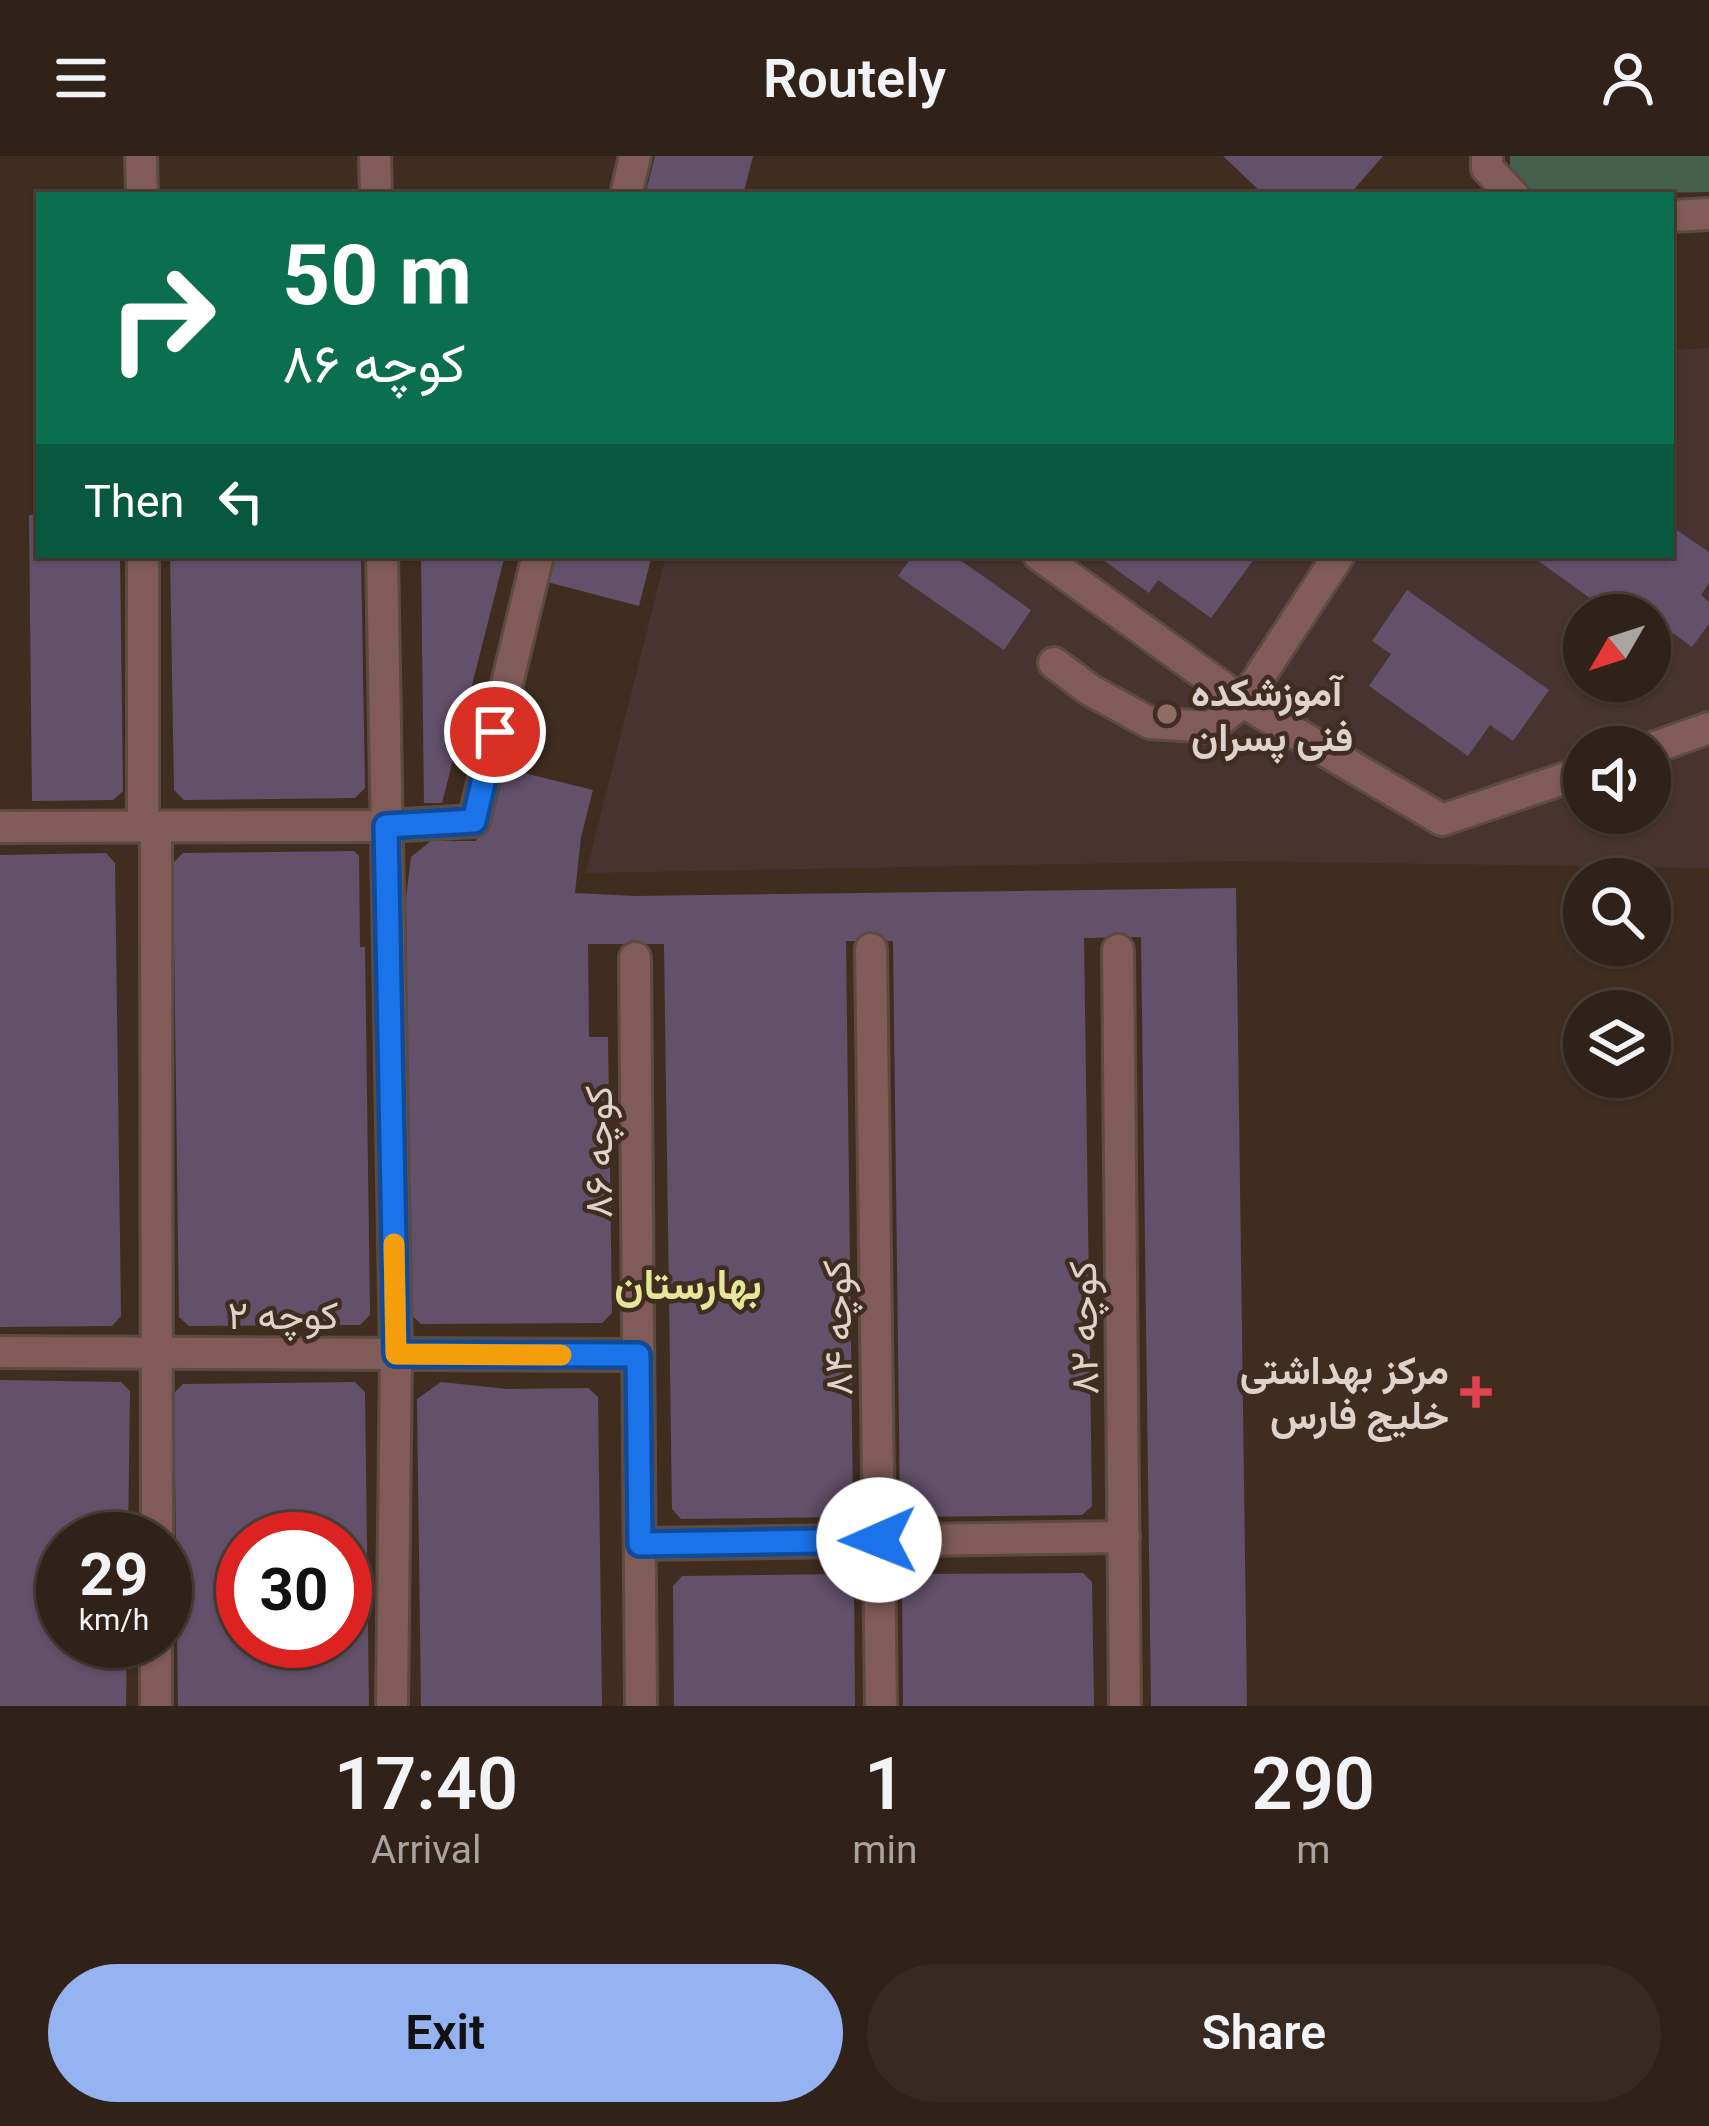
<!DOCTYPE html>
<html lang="en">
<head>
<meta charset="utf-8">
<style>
  body { margin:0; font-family:Roboto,Vazirmatn,sans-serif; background:#382a21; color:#f1f3f6; height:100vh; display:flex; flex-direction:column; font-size:45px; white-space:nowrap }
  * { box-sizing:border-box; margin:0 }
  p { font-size:39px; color:#a8a4a2 }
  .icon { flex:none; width:66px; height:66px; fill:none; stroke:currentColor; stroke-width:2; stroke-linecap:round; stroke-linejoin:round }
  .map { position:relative; height:1550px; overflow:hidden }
  .details { display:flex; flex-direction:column; background:#302218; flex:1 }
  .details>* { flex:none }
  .banner { position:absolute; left:36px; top:36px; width:1638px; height:366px; border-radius:0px; box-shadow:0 3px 9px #0004,0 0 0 3px #4b3f37; background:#0b6e4f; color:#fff; overflow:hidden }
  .needle { width:78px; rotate:231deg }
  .buttons { position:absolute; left:1563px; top:438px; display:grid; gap:24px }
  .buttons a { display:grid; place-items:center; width:108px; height:108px; border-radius:50%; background:#302218; box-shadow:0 3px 9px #0004,0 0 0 3px #4b3f37; font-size:60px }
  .speed { position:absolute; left:36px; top:1356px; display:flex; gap:24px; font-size:60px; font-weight:700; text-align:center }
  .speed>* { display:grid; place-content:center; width:156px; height:156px; border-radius:50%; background:#302218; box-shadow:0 3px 9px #0004,0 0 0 3px #4b3f37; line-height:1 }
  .speed small { font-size:30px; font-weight:400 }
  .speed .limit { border:18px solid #d22; background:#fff; color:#111 }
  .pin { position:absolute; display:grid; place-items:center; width:102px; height:102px; color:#fff; margin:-51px; border:6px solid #fff; border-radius:50%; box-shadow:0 3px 12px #0007 }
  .me { position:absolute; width:132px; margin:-66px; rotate:269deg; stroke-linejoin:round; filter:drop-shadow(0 0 9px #0008) }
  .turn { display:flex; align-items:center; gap:42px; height:252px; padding:0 48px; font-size:54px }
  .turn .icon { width:156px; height:156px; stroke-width:2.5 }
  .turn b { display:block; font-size:84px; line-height:102px }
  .then { display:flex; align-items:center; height:114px; padding:0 48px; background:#0003; gap:24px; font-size:45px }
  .eta { display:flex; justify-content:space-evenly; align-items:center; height:204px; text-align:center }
  .eta b { font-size:72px; font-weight:600; line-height:84px }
  .button { display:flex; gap:24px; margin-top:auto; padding:24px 48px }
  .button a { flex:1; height:138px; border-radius:72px; background:#95b2f1; color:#111; font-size:48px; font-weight:600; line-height:138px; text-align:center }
  .button a+a { background:#382a21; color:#f1f3f6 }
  header { display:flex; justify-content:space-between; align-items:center; height:156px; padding:0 48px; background:#302218; font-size:54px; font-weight:600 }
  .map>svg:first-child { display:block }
  .industrial { fill:#483330; fill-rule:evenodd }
  .green { fill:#45614e }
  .building { fill:#63516b; fill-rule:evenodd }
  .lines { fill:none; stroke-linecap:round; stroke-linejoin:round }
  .minor-casing { stroke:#5d4b3f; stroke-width:36 }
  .minor { stroke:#805b58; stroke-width:30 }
  .route-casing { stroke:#114b97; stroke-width:30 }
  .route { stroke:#1a73e8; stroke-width:21 }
  .slow { stroke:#f59e0b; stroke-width:21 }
  .education-dot { fill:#8d6e63; stroke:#402d20; stroke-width:4.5 }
  .health-dot { fill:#e0444e; stroke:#402d20; stroke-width:4.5 }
  .labels { text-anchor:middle; stroke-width:9; stroke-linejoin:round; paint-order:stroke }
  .poi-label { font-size:39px; font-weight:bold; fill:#dfd2ca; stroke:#402d20; text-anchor:start }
  .street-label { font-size:39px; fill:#dfd2ca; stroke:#402d20 }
  .neighbourhood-label { font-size:42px; font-weight:bold; fill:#e5e697; stroke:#402d20 }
</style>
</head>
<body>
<header><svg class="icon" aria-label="menu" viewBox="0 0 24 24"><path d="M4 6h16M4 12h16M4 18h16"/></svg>Routely<svg class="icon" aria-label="person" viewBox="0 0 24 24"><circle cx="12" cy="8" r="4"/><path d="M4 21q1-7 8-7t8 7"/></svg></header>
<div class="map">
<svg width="1709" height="1550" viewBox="0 0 1709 1550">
  <rect width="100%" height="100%" fill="#402d20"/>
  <!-- industrial -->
  <path class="industrial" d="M 1709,192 L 1709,712 L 1236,705 L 586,717 L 666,399 L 1671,399 L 1671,194 ZM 1584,459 L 1650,459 L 1650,525 L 1584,525 ZM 1584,591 L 1650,591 L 1650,657 L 1584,657 Z"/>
  <!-- green -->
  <path class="green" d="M 1510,0 L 1709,0 L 1709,36 L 1533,39 L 1510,13 Z"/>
  <!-- building -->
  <g class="building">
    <path d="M 655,0 L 753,0 L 743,39 L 645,39 Z"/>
    <path d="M 1223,0 L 1383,0 L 1350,38 L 1332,39 L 1264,39 Z"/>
    <path d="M 29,359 L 39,359 L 39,399 L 120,399 L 123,635 L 113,644 L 32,645 Z"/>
    <path d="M 1671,370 L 1709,396 L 1709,427 L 1701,439 L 1709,446 L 1709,468 L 1692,491 L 1673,477 L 1650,509 L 1650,459 L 1605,459 L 1608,455 L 1530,399 L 1671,399 Z"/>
    <path d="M 170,399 L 361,399 L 365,632 L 355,642 L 184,644 L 174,634 Z"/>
    <path d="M 421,399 L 505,399 L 442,647 L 424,647 Z"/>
    <path d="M 554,399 L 652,399 L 639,450 L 547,426 Z"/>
    <path d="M 913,399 L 953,399 L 1031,454 L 1004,494 L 898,420 Z"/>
    <path d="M 1096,399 L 1257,399 L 1211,462 L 1158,424 L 1149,437 Z"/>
    <path d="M 1407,434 L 1549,534 L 1513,585 L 1490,569 L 1468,600 L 1369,530 L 1391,498 L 1372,485 Z"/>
    <path d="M 500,611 L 593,634 L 581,681 L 575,737 L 635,740 L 1236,732 L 1247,1550 L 1151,1550 L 1141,781 L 1084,782 L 1092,1350 L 1082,1359 L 910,1361 L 900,1351 L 893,785 L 846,785 L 853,1351 L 844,1361 L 681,1363 L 672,1353 L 664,788 L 588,788 L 589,881 L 608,881 L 612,1157 L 602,1167 L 421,1168 L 411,1159 L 406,742 L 411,701 L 431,685 L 476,685 L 489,657 Z"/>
    <path d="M 354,695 L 359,700 L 360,791 L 365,791 L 370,1159 L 360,1169 L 189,1170 L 179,1161 L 173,707 L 183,697 Z"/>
    <path d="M 106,697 L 115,707 L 121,1160 L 112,1170 L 0,1171 L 0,699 Z"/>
    <path d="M 0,1224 L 121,1226 L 130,1235 L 128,1383 L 63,1383 L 63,1485 L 127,1485 L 126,1550 L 0,1550 Z"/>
    <path d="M 355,1226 L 365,1236 L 369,1550 L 178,1550 L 174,1237 L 183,1228 ZM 243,1383 L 345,1383 L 345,1485 L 243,1485 Z"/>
    <path d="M 441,1226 L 507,1233 L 588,1232 L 598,1241 L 602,1550 L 421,1550 L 417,1243 Z"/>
    <path d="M 1083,1417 L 1092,1426 L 1094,1550 L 903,1550 L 902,1427 L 911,1418 Z"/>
    <path d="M 844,1418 L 854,1428 L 855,1550 L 674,1550 L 673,1430 L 682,1420 Z"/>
  </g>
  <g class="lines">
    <defs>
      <g id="minor">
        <path d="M 141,0 L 142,39"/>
        <path d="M 375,0 L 376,39"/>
        <path d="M 1487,0 L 1487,12 L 1513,39"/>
        <path d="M 626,39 L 635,0"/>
        <path d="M 1671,60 L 1709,58"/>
        <path d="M 143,399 L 143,670"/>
        <path d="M 382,399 L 396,1198 L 392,1550"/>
        <path d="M 1039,399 L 1243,546 L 1442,664 L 1584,616"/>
        <path d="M 1054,507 L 1090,534 L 1150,567 L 1211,571 L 1243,546 L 1339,399"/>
        <path d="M 1650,593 L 1709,572"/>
        <path d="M 0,671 L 386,670 L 474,665 L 538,399"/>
        <path d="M 156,671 L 157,1383"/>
        <path d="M 871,793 L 881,1550"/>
        <path d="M 1118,794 L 1125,1550"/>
        <path d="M 635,802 L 641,1550"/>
        <path d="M 0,1196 L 638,1199"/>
        <path d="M 640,1388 L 1124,1381"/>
        <path d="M 156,1550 L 156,1485"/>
      </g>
    </defs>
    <!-- minor casing -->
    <use href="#minor" class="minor-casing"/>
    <!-- minor -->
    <use href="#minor" class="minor"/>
  </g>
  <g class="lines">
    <defs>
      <path id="route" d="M 495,576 L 474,665 L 386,670 L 396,1198 L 638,1199 L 640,1388 L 879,1384"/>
    </defs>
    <!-- route casing -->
    <use href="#route" class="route-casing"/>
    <!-- route -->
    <use href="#route" class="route"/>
    <!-- slow -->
    <path class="slow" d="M 394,1088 L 396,1198 L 561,1199"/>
  </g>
  <!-- markers -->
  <circle class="education-dot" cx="1167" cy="558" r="12"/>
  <path class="health-dot" d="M1470 1218h12v12h12v12h-12v12h-12v-12h-12v-12h12z"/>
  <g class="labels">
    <!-- poi labels -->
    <g class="poi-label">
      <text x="1191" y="550">آموزشکده<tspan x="1191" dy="45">فنی پسران</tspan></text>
      <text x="1449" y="1228" text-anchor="end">مرکز بهداشتی<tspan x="1449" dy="45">خلیج فارس</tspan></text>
    </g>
    <!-- street labels -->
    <g class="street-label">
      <text transform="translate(598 996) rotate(-90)" y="14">کوچه ۸۶</text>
      <text x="283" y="1173">کوچه ۲</text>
      <text transform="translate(837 1172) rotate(-91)" y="14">کوچه ۸۴</text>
      <text transform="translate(1083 1172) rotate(-91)" y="14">کوچه ۸۲</text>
    </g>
    <!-- neighbourhood labels -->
    <g class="neighbourhood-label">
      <text x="688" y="1143">بهارستان</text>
    </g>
  </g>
</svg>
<div class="buttons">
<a><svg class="needle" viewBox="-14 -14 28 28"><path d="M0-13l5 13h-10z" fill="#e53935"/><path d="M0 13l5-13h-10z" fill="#a8a4a2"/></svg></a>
<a><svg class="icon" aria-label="sound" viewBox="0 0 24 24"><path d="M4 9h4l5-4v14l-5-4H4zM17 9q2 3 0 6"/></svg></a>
<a><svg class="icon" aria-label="search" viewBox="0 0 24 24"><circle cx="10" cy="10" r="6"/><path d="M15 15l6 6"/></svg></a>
<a><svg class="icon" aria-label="layers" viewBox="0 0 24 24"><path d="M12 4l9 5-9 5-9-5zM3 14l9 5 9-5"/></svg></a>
</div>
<div class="speed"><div>29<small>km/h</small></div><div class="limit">30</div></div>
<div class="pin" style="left:495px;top:576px;background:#d93025"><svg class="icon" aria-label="arrive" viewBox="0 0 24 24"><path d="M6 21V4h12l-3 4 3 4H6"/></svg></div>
<svg class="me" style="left:879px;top:1384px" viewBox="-20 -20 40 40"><circle r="19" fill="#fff"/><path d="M0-13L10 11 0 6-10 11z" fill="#1a73e8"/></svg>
<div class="banner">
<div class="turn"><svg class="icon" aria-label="right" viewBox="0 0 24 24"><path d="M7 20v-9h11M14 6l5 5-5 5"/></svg><div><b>50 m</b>کوچه ۸۶</div></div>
<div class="then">Then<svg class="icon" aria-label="left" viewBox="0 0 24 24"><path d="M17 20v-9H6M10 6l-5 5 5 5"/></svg></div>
</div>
</div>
<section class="details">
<div class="eta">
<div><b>17:40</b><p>Arrival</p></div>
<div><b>1</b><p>min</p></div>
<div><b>290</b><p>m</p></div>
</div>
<div class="button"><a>Exit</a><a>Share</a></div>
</section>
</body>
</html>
